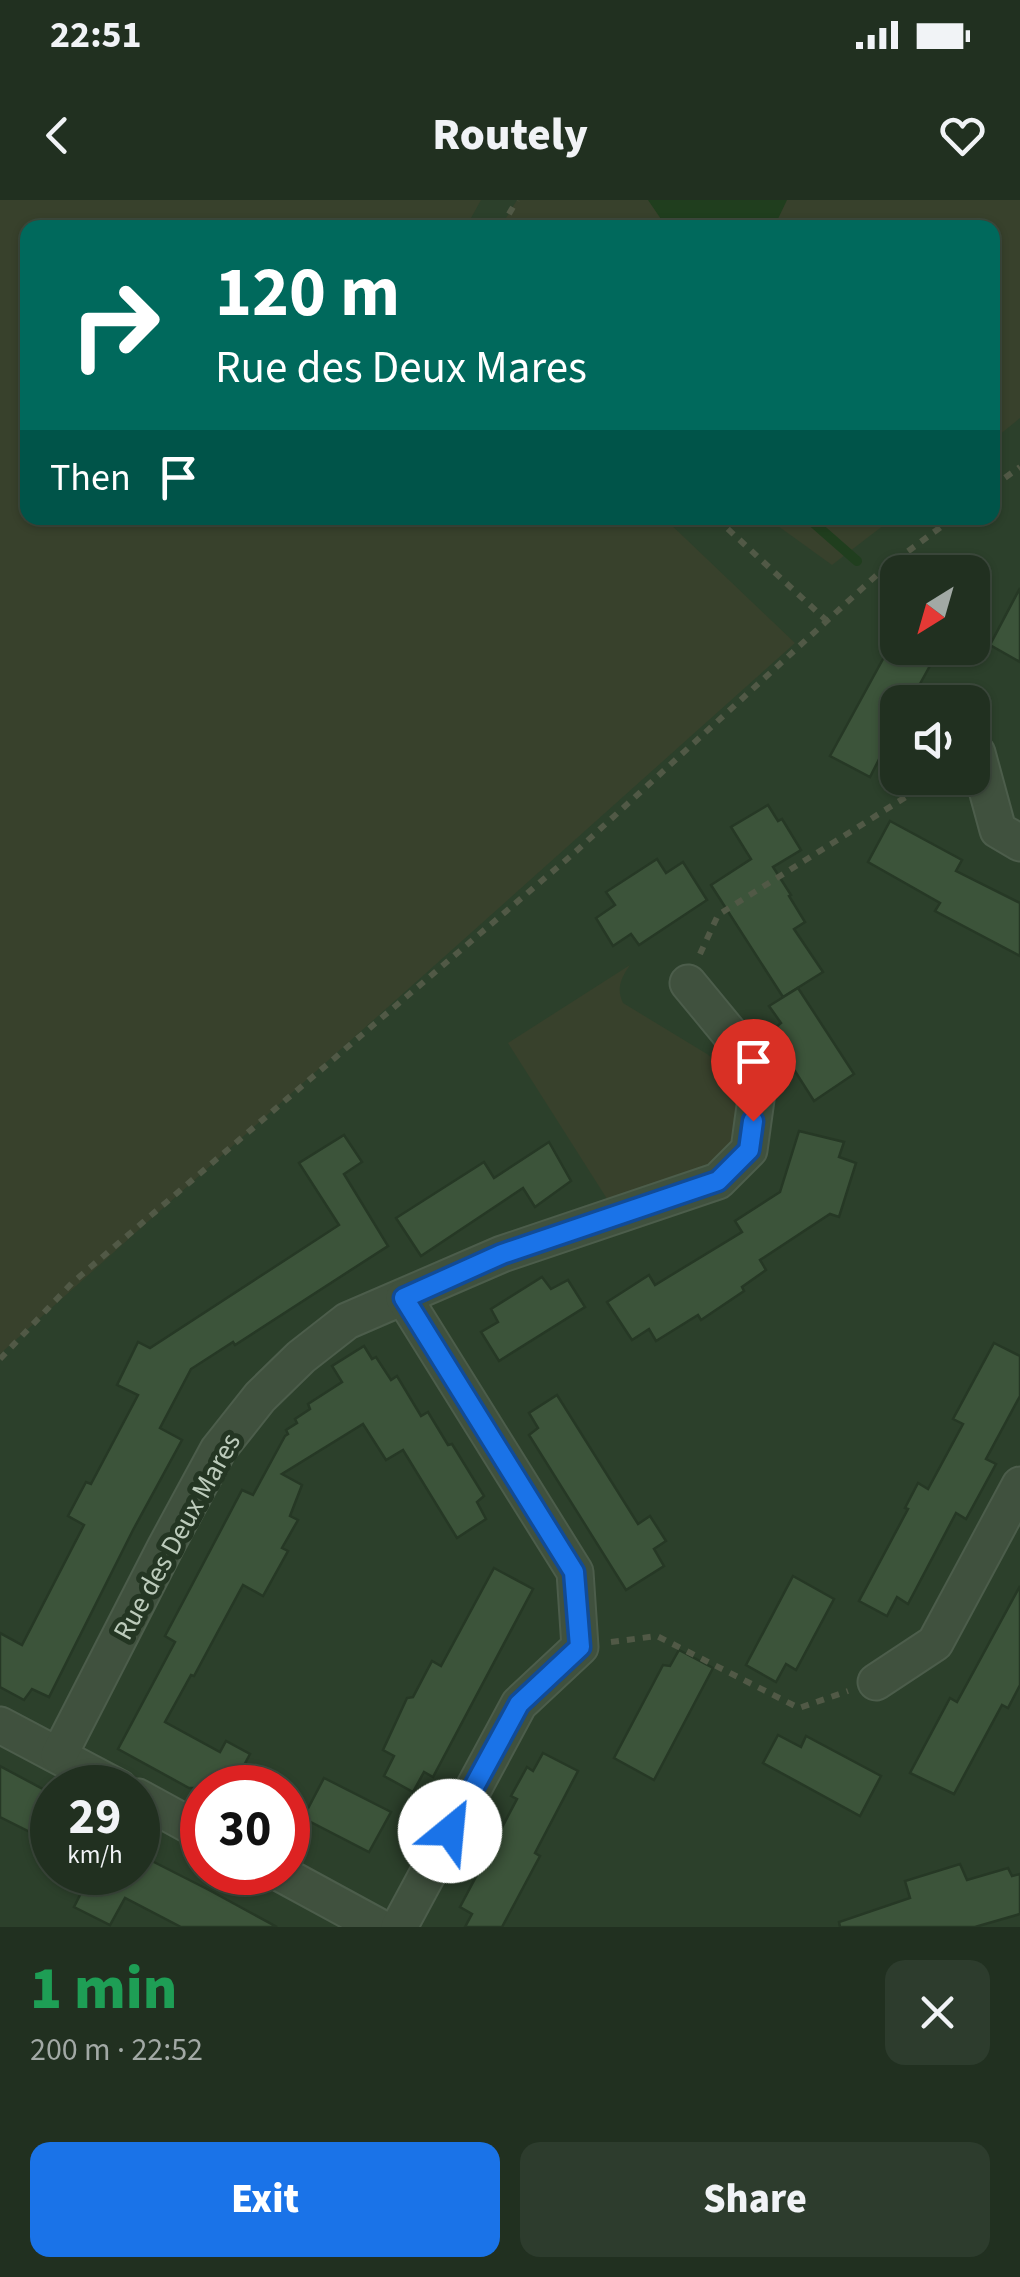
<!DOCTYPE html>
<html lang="en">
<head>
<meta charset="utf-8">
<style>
  body { margin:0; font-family:"Source Sans 3",sans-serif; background:#2d3c2d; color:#f1f3f6; height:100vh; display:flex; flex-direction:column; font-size:38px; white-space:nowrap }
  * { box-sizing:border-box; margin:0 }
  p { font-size:32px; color:#a2a9a5 }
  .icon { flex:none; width:55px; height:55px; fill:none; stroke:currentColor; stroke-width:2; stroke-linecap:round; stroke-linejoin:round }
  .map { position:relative; height:1727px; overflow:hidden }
  .drawer { display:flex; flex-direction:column; background:#213020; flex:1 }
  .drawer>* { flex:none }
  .guide { position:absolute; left:20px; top:20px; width:980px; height:305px; border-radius:20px; box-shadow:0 2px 8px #0004,0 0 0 2px #3e4b3e; background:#00695c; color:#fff; overflow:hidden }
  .needle { width:65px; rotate:217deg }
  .buttons { position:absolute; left:880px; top:355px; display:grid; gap:20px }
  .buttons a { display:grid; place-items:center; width:110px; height:110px; border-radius:20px; background:#213020; box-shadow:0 2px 8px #0004,0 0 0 2px #3e4b3e; font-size:50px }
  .speed { position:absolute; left:30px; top:1565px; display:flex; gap:20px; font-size:50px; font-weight:700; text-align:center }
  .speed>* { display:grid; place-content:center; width:130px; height:130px; border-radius:50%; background:#213020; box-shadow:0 2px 8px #0004,0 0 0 2px #3e4b3e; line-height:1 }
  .speed small { font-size:25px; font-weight:400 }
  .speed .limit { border:15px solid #d22; background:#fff; color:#111 }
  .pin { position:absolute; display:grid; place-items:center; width:85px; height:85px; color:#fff; margin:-102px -42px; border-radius:50% 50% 50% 0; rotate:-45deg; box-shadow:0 0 10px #0007 }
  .pin .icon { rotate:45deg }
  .me { position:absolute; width:110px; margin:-55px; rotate:28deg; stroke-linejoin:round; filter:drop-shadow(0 0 8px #0008) }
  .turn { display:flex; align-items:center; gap:35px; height:210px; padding:0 30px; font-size:45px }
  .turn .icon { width:130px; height:130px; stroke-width:2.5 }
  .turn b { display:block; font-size:70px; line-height:85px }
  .then { display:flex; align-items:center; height:95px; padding:0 30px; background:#0003; gap:20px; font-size:38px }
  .round { display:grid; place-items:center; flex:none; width:105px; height:105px; border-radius:20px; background:#2d3c2d }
  .overview { display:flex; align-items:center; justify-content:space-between; height:170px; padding:0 30px }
  h1 { font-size:60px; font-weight:800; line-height:75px; color:#1e9e55 }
  .cta { display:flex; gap:20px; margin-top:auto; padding:20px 30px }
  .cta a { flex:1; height:115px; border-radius:20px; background:#1a73e8; color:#fff; font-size:40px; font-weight:800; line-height:115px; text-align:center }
  .cta a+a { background:#2d3c2d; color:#f1f3f6 }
  .status { display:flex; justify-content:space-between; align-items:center; height:70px; padding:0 50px; background:#213020; direction:ltr }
  .status svg { height:28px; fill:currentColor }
  header { display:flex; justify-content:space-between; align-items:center; height:130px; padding:0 30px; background:#213020; font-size:45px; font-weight:800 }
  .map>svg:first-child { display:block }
  .green { fill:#38412c }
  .water { fill:#203e1e }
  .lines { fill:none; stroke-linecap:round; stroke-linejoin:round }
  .stream { stroke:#203e1e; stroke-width:10 }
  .building { fill:#3c543a; stroke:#263825; stroke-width:2.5 }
  .street-casing { stroke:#4c5d4b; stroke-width:39 }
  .path { stroke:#515946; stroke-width:6; stroke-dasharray:8 8; stroke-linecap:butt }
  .street { stroke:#40513e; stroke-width:35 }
  .route-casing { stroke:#114b97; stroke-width:25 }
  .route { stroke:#1a73e8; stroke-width:18 }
  .labels { text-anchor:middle; stroke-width:10; stroke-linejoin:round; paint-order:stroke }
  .street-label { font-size:28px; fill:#bccbbb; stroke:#243623 }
</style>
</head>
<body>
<div class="status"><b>22:51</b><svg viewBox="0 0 49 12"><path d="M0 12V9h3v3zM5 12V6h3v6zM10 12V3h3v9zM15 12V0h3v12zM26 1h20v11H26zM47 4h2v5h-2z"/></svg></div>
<header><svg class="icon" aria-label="back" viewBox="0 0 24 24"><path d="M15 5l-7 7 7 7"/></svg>Routely<svg class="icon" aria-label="heart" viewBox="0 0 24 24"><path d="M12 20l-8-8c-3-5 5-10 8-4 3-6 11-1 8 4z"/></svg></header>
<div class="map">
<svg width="1020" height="1727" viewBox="0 0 1020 1727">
  <rect width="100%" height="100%" fill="#2c402b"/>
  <!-- green -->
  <g class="green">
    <path d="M 0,0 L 481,0 L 466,27 L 28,28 L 28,318 L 664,318 L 795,443 L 0,1154 Z"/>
    <path d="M 517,0 L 1020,0 L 1020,218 L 993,240 L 992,28 L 500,28 Z"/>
    <path d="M 767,318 L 893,318 L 832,365 Z"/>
    <path d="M 630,765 C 621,778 616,788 623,803 L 707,854 L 721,865 L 736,890 L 740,911 L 737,930 L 731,944 L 706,972 L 609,1002 L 508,843 Z"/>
  </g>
  <!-- water -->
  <path class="water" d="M 648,0 L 787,0 L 777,21 L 770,27 L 667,28 Z"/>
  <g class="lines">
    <!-- stream -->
    <path class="stream" d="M 808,318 L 857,361"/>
  </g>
  <!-- building -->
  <g class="building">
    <path d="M 1020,388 L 1020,462 L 990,445 Z"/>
    <path d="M 889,448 L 927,448 L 922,457 L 932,462 L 910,502 L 898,502 L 898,522 L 870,577 L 830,556 Z"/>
    <path d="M 768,605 L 778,621 L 782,619 L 801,650 L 773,667 L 791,695 L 789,696 L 805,722 L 794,729 L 823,772 L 783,797 L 711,685 L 751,659 L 731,627 Z"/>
    <path d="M 890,621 L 962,660 L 956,671 L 1020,703 L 1020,756 L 935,711 L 940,703 L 868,662 Z"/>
    <path d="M 657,659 L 666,673 L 683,662 L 707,700 L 639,745 L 631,734 L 613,746 L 596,718 L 615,705 L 606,692 Z"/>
    <path d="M 798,788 L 854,874 L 814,901 L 770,832 L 781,823 L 769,806 Z"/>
    <path d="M 799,931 L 844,942 L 839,957 L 856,963 L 839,1017 L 830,1014 L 760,1060 L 766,1070 L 742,1087 L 744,1091 L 701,1120 L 698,1115 L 656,1141 L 649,1129 L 632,1140 L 607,1102 L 649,1075 L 655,1085 L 742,1032 L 735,1021 L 780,992 Z"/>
    <path d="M 344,935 L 362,962 L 344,974 L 388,1046 L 235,1145 L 233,1142 L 191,1169 L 160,1228 L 182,1240 L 133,1330 L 49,1497 L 32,1489 L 24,1500 L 0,1487 L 0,1433 L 22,1445 L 84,1325 L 68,1316 L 86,1282 L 91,1284 L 138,1195 L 117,1185 L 138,1142 L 150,1148 L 339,1025 L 299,963 Z"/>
    <path d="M 549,942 L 571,981 L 535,1007 L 523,988 L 421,1056 L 396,1018 L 484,962 L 494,978 Z"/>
    <path d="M 542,1077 L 551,1089 L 568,1080 L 585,1107 L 499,1161 L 481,1132 L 498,1122 L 491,1109 Z"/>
    <path d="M 994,1143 L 1020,1156 L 1020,1196 L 986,1259 L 996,1264 L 966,1319 L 956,1313 L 908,1404 L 897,1397 L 887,1416 L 859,1401 L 908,1309 L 905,1308 L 918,1283 L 928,1289 L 963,1224 L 953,1219 Z"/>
    <path d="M 364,1146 L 372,1159 L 376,1157 L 391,1180 L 397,1176 L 421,1216 L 428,1212 L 448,1245 L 452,1244 L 484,1296 L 477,1302 L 486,1319 L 457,1338 L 403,1250 L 386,1260 L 363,1224 L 282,1274 L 302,1285 L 290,1316 L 298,1320 L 282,1348 L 288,1351 L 263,1396 L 243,1385 L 194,1476 L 191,1475 L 165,1522 L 220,1552 L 226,1541 L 250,1554 L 232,1588 L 189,1588 L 118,1549 L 175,1442 L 165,1436 L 242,1290 L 253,1295 L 285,1236 L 288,1234 L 286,1230 L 297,1223 L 295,1219 L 310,1209 L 308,1204 L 342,1182 L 332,1166 Z"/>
    <path d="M 557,1195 L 638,1324 L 650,1316 L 666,1341 L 654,1349 L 664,1366 L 626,1390 L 529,1235 L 538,1228 L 529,1213 Z"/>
    <path d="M 494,1368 L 533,1389 L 433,1577 L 424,1572 L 413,1592 L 384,1576 L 394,1556 L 383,1550 L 407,1498 L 413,1497 L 432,1461 L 441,1466 Z"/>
    <path d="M 793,1376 L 834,1399 L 796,1470 L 786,1464 L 776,1482 L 746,1465 Z"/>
    <path d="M 1020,1386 L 1020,1485 L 1008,1508 L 1002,1505 L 954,1594 L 910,1573 L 950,1498 L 957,1502 Z"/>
    <path d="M 679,1450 L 713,1468 L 654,1580 L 614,1558 L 663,1465 L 670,1466 Z"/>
    <path d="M 778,1535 L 801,1547 L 806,1536 L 881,1576 L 860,1616 L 763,1563 Z"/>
    <path d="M 543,1553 L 578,1571 L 535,1653 L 540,1656 L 502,1727 L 465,1727 L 472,1714 L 460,1707 L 517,1599 L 511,1596 L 527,1567 L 533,1571 Z"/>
    <path d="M 0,1566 L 52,1594 L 52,1643 L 0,1617 Z"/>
    <path d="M 324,1578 L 391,1612 L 369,1652 L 303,1618 Z"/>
    <path d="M 146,1658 L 209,1690 L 277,1727 L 181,1727 L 125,1698 L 110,1725 L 74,1707 L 88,1679 L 75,1672 L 138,1672 Z"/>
    <path d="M 960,1664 L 967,1680 L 1008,1668 L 1012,1676 L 1020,1674 L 1020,1714 L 975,1727 L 840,1727 L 839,1722 L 910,1698 L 905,1681 Z"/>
  </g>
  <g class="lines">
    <defs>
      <g id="street">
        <path d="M 977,553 L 998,630 L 1020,643"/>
        <path d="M 876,1482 L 935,1443 L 1020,1285"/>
        <path d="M 0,1525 L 119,1588"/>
        <path d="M 59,1555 L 166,1346 L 218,1250 L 260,1197 L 301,1157 L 347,1121 L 502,1054 L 718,981 L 749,950 L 757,892 L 735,840 L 688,783"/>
        <path d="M 138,1597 L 202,1632"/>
        <path d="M 278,1672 L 379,1727"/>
        <path d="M 399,1727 L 519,1504 L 580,1447 L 575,1372 L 404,1098"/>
      </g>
    </defs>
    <!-- street casing -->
    <use href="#street" class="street-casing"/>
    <!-- path -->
    <g class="path">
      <path d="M 501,28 L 517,0"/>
      <path d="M 992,287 L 1020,267"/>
      <path d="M 716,318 L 827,421"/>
      <path d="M 700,754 L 718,715 L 936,578"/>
      <path d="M 0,1159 L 72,1083 L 573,654 L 880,372 L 953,318"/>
      <path d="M 611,1442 L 657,1436 L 799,1508 L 848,1491"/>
    </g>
    <!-- street -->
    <use href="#street" class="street"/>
  </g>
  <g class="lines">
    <defs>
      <path id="route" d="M 450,1631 L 519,1504 L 580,1447 L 574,1372 L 404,1098 L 502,1054 L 718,981 L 749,950 L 753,921"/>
    </defs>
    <!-- route casing -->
    <use href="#route" class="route-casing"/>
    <!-- route -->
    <use href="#route" class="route"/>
  </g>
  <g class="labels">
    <!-- street labels -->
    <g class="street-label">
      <text transform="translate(176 1336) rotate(-61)" y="10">Rue des Deux Mares</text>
    </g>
  </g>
</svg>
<div class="buttons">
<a><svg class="needle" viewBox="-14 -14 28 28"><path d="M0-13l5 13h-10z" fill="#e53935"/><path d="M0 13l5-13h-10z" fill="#a2a9a5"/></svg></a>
<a><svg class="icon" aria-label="sound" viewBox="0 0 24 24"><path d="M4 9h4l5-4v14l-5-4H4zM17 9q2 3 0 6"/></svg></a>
</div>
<div class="speed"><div>29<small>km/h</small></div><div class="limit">30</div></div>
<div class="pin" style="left:753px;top:921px;background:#d93025"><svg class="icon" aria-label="arrive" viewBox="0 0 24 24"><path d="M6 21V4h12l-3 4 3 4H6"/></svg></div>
<svg class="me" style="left:450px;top:1631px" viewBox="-20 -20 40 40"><circle r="19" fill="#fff"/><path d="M0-13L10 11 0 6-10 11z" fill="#1a73e8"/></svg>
<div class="guide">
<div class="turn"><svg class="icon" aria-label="right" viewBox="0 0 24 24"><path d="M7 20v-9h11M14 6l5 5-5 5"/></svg><div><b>120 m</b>Rue des Deux Mares</div></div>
<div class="then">Then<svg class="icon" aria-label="arrive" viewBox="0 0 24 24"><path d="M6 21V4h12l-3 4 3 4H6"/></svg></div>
</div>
</div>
<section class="drawer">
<div class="overview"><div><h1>1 min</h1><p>200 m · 22:52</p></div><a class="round"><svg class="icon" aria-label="close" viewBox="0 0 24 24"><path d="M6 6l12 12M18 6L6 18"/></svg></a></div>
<div class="cta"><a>Exit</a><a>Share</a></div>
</section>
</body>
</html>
